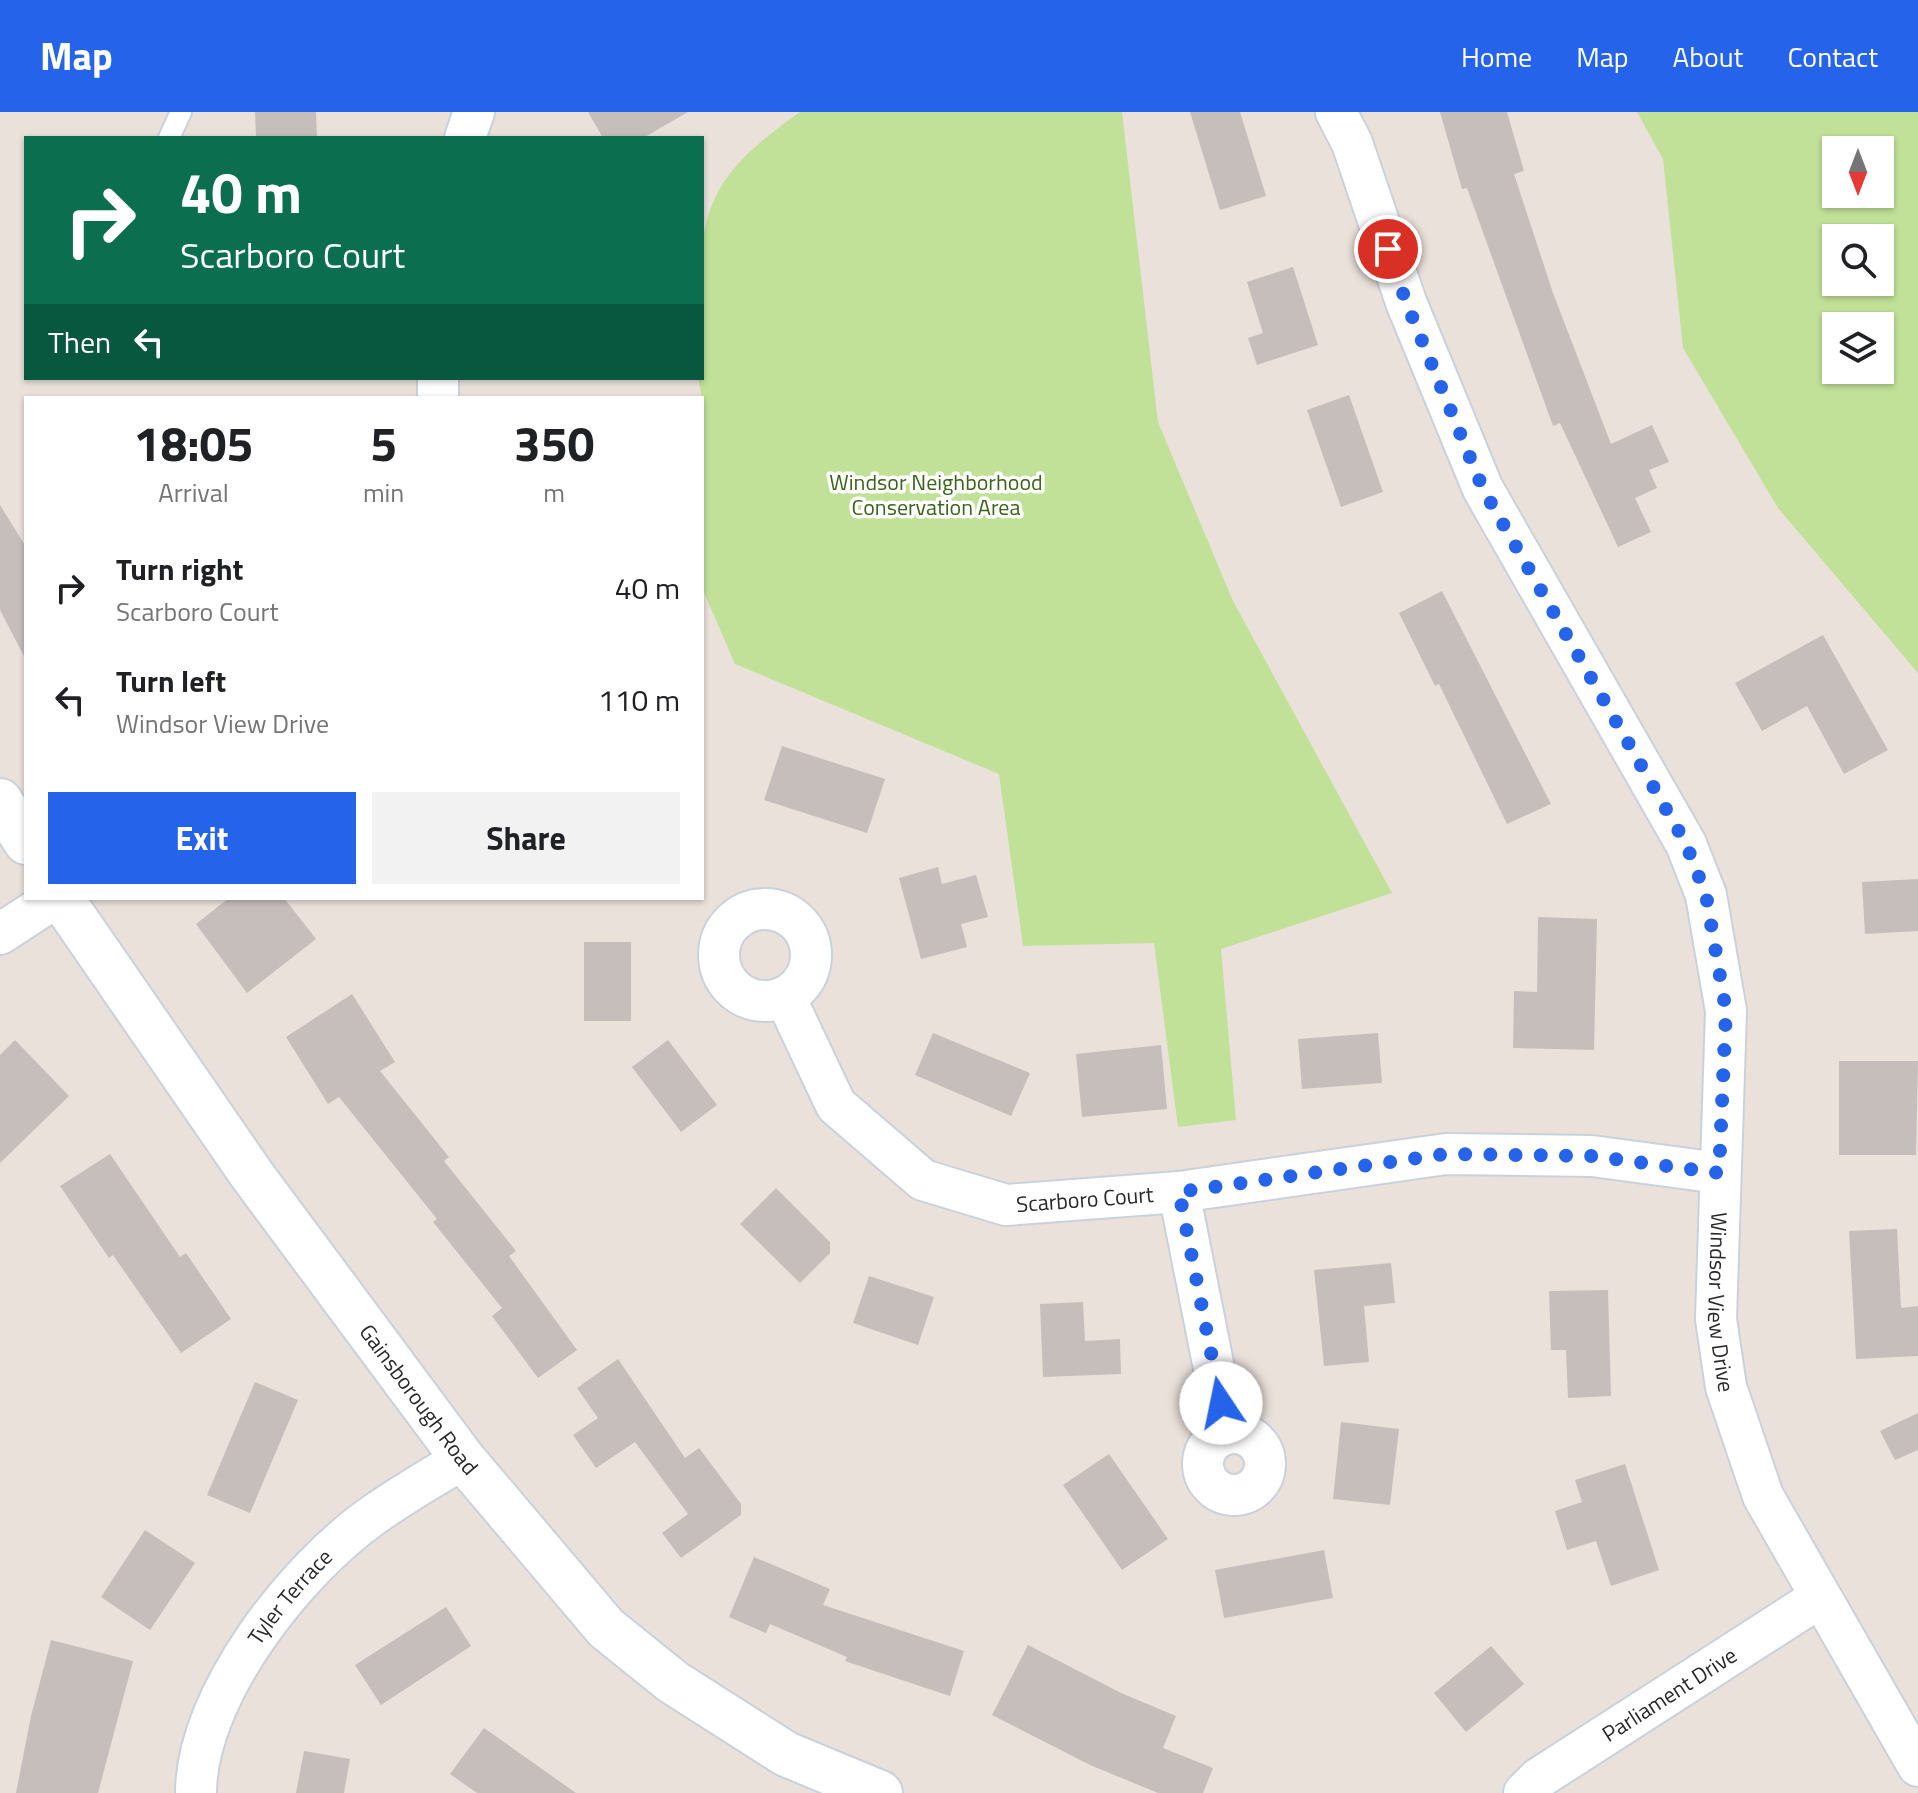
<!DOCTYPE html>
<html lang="en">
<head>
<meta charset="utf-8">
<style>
  body { margin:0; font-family:"Titillium Web",sans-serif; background:#f2f2f2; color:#202124; height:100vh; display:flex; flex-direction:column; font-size:30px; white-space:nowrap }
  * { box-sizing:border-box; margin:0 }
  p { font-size:26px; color:#757577 }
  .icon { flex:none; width:44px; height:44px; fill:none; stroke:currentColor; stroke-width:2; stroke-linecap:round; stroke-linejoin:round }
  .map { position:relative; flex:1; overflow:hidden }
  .panel { position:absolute; left:24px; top:284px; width:680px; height:504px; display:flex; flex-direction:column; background:#fff; border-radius:0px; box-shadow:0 2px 6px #0004 }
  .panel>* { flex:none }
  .banner { position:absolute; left:24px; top:24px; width:680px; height:244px; border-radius:0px; box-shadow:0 2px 6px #0004; background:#0b6e4f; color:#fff; overflow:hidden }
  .needle { width:52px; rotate:180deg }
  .controls { position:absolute; left:1822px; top:24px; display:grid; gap:16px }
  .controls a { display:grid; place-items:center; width:72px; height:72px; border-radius:0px; background:#fff; box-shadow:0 2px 6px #0004; font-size:40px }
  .pin { position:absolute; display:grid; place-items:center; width:68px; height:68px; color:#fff; margin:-34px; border:4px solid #fff; border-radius:50%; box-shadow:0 2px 8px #0007 }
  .me { position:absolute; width:88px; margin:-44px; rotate:349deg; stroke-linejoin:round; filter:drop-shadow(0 0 6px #0008) }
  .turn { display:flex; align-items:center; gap:28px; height:168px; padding:0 24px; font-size:36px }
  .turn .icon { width:104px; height:104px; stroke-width:2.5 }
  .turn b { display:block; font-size:56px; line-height:68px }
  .then { display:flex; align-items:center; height:76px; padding:0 24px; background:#0003; gap:16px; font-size:30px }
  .eta { display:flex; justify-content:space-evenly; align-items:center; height:136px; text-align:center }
  .eta b { font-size:48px; font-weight:700; line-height:56px }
  .action { display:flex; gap:16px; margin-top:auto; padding:16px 24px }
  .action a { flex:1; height:92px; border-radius:0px; background:#2563eb; color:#fff; font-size:32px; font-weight:700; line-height:92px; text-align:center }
  .action a+a { background:#f2f2f2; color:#202124 }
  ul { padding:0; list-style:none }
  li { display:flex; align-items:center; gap:24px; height:112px; padding:0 24px }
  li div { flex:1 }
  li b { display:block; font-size:30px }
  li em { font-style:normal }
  header { display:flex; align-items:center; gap:48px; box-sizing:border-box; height:112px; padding:0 40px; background:#2563eb; color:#fff }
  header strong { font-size:38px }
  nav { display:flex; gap:44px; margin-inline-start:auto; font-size:28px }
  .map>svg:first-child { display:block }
  .green { fill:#c1e198; fill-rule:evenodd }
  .building { fill:#c6bebb }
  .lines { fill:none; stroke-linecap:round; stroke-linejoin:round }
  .lane-casing { stroke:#c9d1db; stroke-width:24 }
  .street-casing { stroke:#c9d1db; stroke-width:44 }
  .secondary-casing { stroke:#c9d1db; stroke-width:48 }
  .lane { stroke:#fff; stroke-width:20 }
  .street { stroke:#fff; stroke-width:40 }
  .secondary { stroke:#fff; stroke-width:44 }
  .route { stroke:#2563eb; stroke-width:14; stroke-dasharray:0 25.2 }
  .labels { text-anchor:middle; stroke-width:7; stroke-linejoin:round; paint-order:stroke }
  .park-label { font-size:22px; fill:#3b641b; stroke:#fff }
  .street-label { font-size:22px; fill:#292929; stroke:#fff }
</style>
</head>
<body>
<header>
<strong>Map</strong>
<nav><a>Home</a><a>Map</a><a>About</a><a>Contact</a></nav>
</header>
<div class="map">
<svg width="1918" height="1681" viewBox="0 0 1918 1681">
  <rect width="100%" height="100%" fill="#ebe1db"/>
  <!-- green -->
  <g class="green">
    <path d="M 800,0 L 1122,0 L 1158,310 L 1233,489 L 1392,781 L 1221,837 L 1236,1008 L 1178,1015 L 1154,831 L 1023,834 L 999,662 L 735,552 L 702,476 L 702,286 L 698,266 L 702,266 C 702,210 691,140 714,88 C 731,50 768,23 800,0 Z"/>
    <path d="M 1637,0 L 1918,0 L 1918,561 L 1778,396 L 1683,236 L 1663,47 ZM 1836,38 L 1880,38 L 1880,82 L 1836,82 ZM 1836,126 L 1880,126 L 1880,170 L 1836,170 ZM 1836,214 L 1880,214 L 1880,258 L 1836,258 Z"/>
  </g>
  <!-- building -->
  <g class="building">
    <path d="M 255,0 L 316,0 L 317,26 L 256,26 Z"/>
    <path d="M 588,0 L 688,0 L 643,26 L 603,26 Z"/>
    <path d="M 1190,0 L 1240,0 L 1266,84 L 1220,98 Z"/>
    <path d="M 1440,0 L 1507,0 L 1524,59 L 1514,62 L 1553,181 L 1611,332 L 1652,313 L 1669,350 L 1649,358 L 1657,376 L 1635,386 L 1651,420 L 1618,435 L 1560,311 L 1553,314 L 1467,76 L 1462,77 Z"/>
    <path d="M 1293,155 L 1318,233 L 1257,253 L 1248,226 L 1263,221 L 1247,170 Z"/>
    <path d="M 1349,283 L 1383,380 L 1341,395 L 1307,298 Z"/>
    <path d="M 0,393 L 26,435 L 26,548 L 0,498 Z"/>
    <path d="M 1442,479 L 1551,692 L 1507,712 L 1439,572 L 1435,574 L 1399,501 Z"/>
    <path d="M 1823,523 L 1888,638 L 1844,662 L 1807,594 L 1762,619 L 1735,571 Z"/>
    <path d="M 782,634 L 885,667 L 867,721 L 764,688 Z"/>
    <path d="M 938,755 L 942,772 L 976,763 L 988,805 L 961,812 L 967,835 L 921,847 L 899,766 Z"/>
    <path d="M 1918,767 L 1918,819 L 1865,822 L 1862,770 Z"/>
    <path d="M 229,786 L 284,786 L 316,827 L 247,881 L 196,812 Z"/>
    <path d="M 1538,805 L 1597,807 L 1594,938 L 1513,936 L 1514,879 L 1537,880 Z"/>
    <rect x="584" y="830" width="47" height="79"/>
    <path d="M 352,882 L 395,950 L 380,959 L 449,1045 L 444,1049 L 516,1139 L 509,1144 L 577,1238 L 538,1266 L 492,1204 L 502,1196 L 433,1110 L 437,1107 L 339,985 L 328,992 L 286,925 Z"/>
    <path d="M 933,921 L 1030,961 L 1011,1004 L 915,963 Z"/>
    <path d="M 1378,921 L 1382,971 L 1302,977 L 1298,927 Z"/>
    <path d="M 15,928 L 69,984 L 0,1051 L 0,943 Z"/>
    <path d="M 668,928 L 717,993 L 681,1020 L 632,955 Z"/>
    <path d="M 1161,933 L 1167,997 L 1082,1005 L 1076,942 Z"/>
    <path d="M 1839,949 L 1918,949 L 1916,1043 L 1839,1043 Z"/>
    <path d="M 110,1042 L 180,1145 L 186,1141 L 231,1207 L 181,1241 L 113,1143 L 109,1146 L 60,1074 Z"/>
    <path d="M 776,1076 L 830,1130 L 830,1141 L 800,1171 L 740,1112 Z"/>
    <path d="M 1897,1117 L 1901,1196 L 1918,1194 L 1918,1244 L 1856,1247 L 1849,1119 Z"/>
    <path d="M 1391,1151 L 1395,1191 L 1364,1194 L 1369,1250 L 1324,1254 L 1314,1158 Z"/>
    <path d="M 869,1164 L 934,1185 L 918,1233 L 853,1211 Z"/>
    <path d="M 1608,1178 L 1611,1284 L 1568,1286 L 1566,1238 L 1551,1238 L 1549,1179 Z"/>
    <path d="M 1083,1190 L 1085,1229 L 1120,1227 L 1121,1262 L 1043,1265 L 1040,1192 Z"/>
    <path d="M 618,1247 L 685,1346 L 699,1336 L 741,1392 L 741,1403 L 681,1446 L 662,1421 L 688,1402 L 635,1330 L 596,1356 L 573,1323 L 598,1306 L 577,1276 Z"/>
    <path d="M 255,1270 L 298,1288 L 250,1401 L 207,1383 Z"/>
    <path d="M 1918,1301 L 1918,1338 L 1895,1348 L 1880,1319 Z"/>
    <path d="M 1341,1310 L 1399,1317 L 1390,1393 L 1333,1387 Z"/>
    <path d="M 1109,1342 L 1168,1427 L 1122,1458 L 1063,1373 Z"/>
    <path d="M 1625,1352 L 1659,1458 L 1611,1474 L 1596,1429 L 1567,1438 L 1555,1399 L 1582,1390 L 1575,1368 Z"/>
    <path d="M 145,1418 L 195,1451 L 150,1518 L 101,1485 Z"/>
    <path d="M 1324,1438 L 1333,1486 L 1224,1506 L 1215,1458 Z"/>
    <path d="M 754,1445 L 830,1477 L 823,1493 L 964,1539 L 950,1584 L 845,1549 L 847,1545 L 770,1512 L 766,1521 L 729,1505 Z"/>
    <path d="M 446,1495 L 471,1534 L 381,1593 L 355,1553 Z"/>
    <path d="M 51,1528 L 133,1549 L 98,1681 L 16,1681 L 31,1604 Z"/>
    <path d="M 1028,1533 L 1121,1581 L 1176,1604 L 1163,1636 L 1213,1656 L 1203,1681 L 1158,1681 L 1090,1653 L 992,1603 Z"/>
    <path d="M 1491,1534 L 1524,1572 L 1466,1620 L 1434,1581 Z"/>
    <path d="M 484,1616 L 576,1681 L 477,1681 L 450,1662 Z"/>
    <path d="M 304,1639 L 350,1647 L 344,1681 L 296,1681 Z"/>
  </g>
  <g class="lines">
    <defs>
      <path id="lane" d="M 169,26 L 181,0"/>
      <g id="street">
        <path id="s1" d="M 1336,0 L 1352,31 L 1406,190 L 1483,377 L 1686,732 L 1706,783 L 1726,899 L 1716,1207 L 1726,1275 L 1763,1384 L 1918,1654"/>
        <path d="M 465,26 L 474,0"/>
        <path d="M 438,266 L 438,286"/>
        <circle cx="765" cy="843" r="46"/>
        <path d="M 0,822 L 55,786"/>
        <path id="s2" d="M 785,885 L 836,993 L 923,1068 L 1006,1093 L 1179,1080 L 1446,1042 L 1592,1044 L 1719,1061"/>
        <path d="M 1179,1080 L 1227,1322"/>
        <circle cx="1234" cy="1352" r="31"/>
        <path id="s3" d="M 196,1681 C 196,1583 297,1456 375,1402 C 403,1382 433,1365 463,1347"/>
        <path id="s4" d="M 1524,1681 L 1539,1666 L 1819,1486"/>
      </g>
      <g id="secondary">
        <path d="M 0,689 L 26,730"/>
        <path id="s5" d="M 61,786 L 252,1063 L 463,1347 L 606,1516 L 673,1570 L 786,1642 L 880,1681"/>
      </g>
    </defs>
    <!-- lane casing -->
    <use href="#lane" class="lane-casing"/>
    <!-- street casing -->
    <use href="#street" class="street-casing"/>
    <!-- secondary casing -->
    <use href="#secondary" class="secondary-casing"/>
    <!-- lane -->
    <use href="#lane" class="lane"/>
    <!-- street -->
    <use href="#street" class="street"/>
    <!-- secondary -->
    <use href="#secondary" class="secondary"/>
  </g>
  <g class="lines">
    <!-- route -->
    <path class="route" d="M 1221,1291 L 1179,1080 L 1446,1042 L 1592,1044 L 1719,1061 L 1726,899 L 1706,783 L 1686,732 L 1483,377 L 1406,190 L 1388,137"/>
  </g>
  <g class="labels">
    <!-- park labels -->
    <g class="park-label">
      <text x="936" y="378">Windsor Neighborhood<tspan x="936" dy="25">Conservation Area</tspan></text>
    </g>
    <!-- street labels -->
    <g class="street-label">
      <text dy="8" stroke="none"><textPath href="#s2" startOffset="400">Scarboro Court</textPath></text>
      <text dy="8" stroke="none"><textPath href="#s1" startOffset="1278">Windsor View Drive</textPath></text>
      <text dy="8" stroke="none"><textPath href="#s5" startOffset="616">Gainsborough Road</textPath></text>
      <text dy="8" stroke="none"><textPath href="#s3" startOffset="222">Tyler Terrace</textPath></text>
      <text dy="8" stroke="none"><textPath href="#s4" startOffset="176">Parliament Drive</textPath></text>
    </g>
  </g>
</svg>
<div class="controls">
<a><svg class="needle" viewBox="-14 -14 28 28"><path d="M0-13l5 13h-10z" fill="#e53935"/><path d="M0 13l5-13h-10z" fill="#757577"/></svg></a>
<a><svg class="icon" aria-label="search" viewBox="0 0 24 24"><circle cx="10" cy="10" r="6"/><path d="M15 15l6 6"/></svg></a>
<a><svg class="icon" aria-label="layers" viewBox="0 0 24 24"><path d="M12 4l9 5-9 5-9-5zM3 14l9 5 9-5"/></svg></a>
</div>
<div class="pin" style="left:1388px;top:137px;background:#d93025"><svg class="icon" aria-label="arrive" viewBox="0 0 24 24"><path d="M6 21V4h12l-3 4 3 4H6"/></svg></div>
<svg class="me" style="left:1221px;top:1291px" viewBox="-20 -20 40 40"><circle r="19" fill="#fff"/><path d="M0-13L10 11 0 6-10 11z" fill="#2563eb"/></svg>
<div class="banner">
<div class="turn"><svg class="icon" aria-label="right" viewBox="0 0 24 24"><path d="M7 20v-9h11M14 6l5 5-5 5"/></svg><div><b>40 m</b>Scarboro Court</div></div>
<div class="then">Then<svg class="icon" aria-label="left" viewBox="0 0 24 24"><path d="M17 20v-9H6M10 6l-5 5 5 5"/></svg></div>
</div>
<section class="panel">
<div class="eta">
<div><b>18:05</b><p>Arrival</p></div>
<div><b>5</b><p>min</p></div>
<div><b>350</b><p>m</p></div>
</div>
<ul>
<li><svg class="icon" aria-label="right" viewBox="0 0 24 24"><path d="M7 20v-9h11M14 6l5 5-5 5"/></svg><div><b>Turn right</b><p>Scarboro Court</p></div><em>40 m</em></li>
<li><svg class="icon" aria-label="left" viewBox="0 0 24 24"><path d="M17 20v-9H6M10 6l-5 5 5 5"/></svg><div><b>Turn left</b><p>Windsor View Drive</p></div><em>110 m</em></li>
</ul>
<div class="action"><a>Exit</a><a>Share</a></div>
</section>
</div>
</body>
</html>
